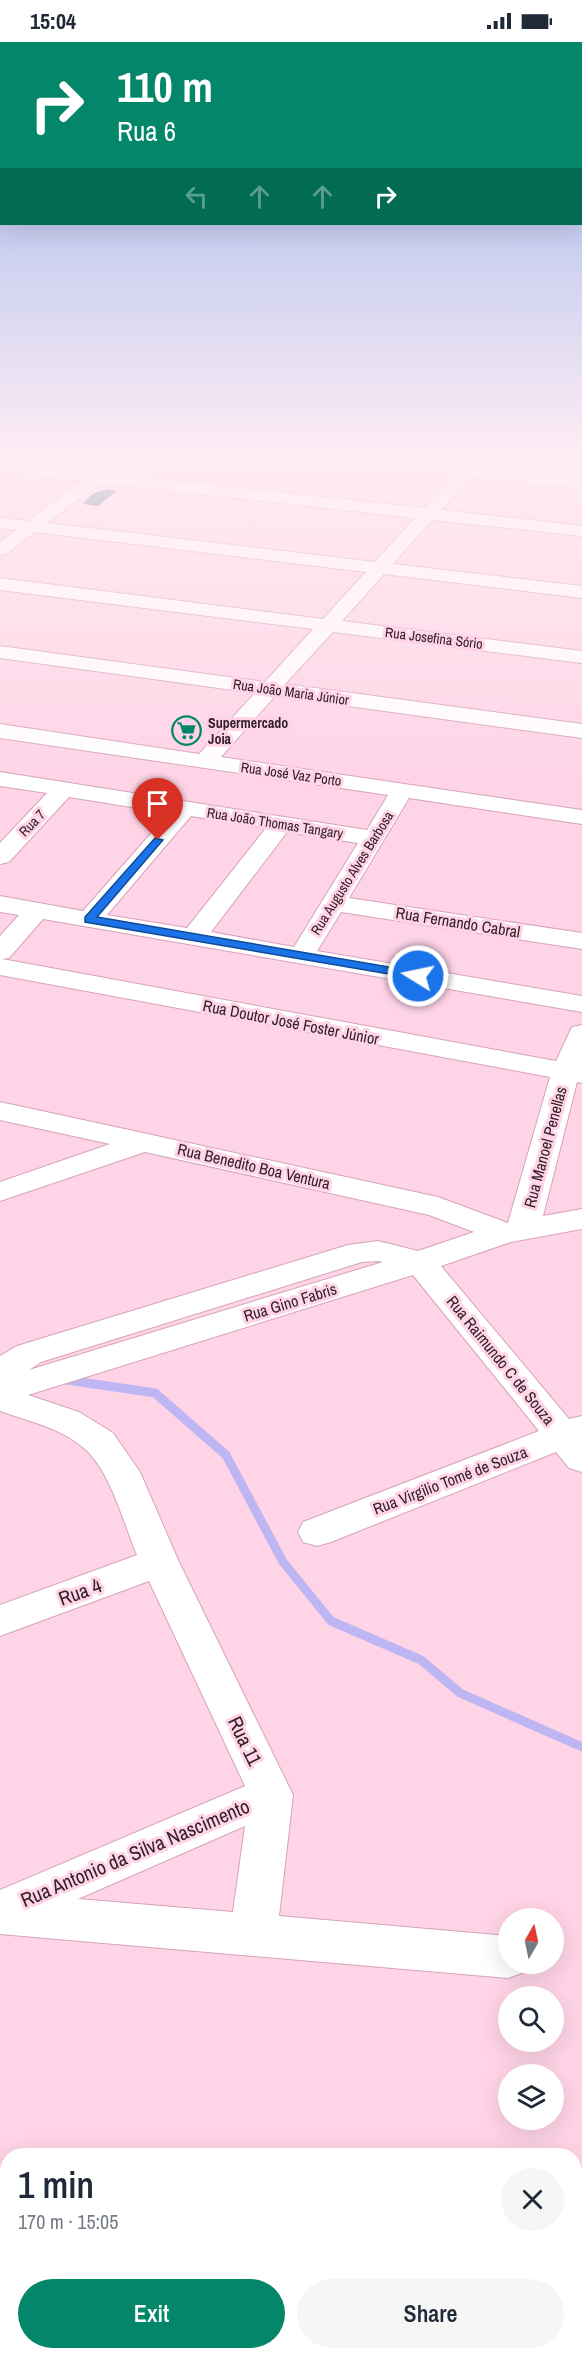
<!DOCTYPE html>
<html lang="en">
<head>
<meta charset="utf-8">
<style>
  body { margin:0; font-family:"Archivo Narrow",sans-serif; background:#f6f6f7; color:#1f2937; height:100vh; display:flex; flex-direction:column; font-size:22px; white-space:nowrap }
  * { box-sizing:border-box; margin:0 }
  p { font-size:20px; color:#747a83 }
  .icon { flex:none; width:33px; height:33px; fill:none; stroke:currentColor; stroke-width:2; stroke-linecap:round; stroke-linejoin:round }
  .map { position:relative; flex:1; overflow:hidden }
  .panel { position:absolute; left:0px; top:2106px; width:582px; height:212px; display:flex; flex-direction:column; background:#fff; border-radius:24px 24px 0 0; box-shadow:0 6px 24px #0002 }
  .panel>* { flex:none }
  .banner { position:absolute; left:0px; top:0px; width:582px; height:183px; box-shadow:0 6px 24px #0002; background:#03866a; color:#fff; overflow:hidden }
  .needle { width:39px; rotate:9deg }
  .fabs { position:absolute; left:498px; top:1866px; display:grid; gap:12px }
  .fabs a { display:grid; place-items:center; width:66px; height:66px; border-radius:50%; background:#fff; box-shadow:0 6px 24px #0002; font-size:30px }
  .pin { position:absolute; display:grid; place-items:center; width:51px; height:51px; color:#fff; margin:-62px -26px; border-radius:50% 50% 50% 0; rotate:-45deg; box-shadow:0 0 6px #0007 }
  .pin .icon { rotate:45deg }
  .me { position:absolute; width:66px; margin:-33px; rotate:280deg; stroke-linejoin:round; filter:drop-shadow(0 0 4px #0008) }
  .turn { display:flex; align-items:center; gap:21px; height:126px; padding:0 18px; font-size:27px }
  .turn .icon { width:78px; height:78px; stroke-width:2.5 }
  .turn b { display:block; font-size:42px; line-height:51px }
  .lanes { display:flex; align-items:center; height:57px; padding:0 18px; background:#0003; justify-content:center; gap:30px; direction:ltr }
  .lanes .off { opacity:.35 }
  .round { display:grid; place-items:center; flex:none; width:63px; height:63px; border-radius:32px; background:#f6f6f7 }
  .summary { display:flex; align-items:center; justify-content:space-between; height:102px; padding:0 18px }
  h1 { font-size:36px; font-weight:600; line-height:45px }
  .cta { display:flex; gap:12px; margin-top:auto; padding:12px 18px }
  .cta a { flex:1; height:69px; border-radius:36px; background:#03866a; color:#fff; font-size:24px; font-weight:600; line-height:69px; text-align:center }
  .cta a+a { background:#f6f6f7; color:#1f2937 }
  .status { display:flex; justify-content:space-between; align-items:center; height:42px; padding:0 30px; background:#fff; direction:ltr }
  .status svg { height:16px; fill:currentColor }
  .map>svg:first-child { display:block }
  .lines { fill:none; stroke-linecap:round; stroke-linejoin:round }
  .stream { stroke:#beb5f3; stroke-width:9 }
  .building { fill:#023b50 }
  .street-casing { stroke:#d6a3b9; stroke-width:2 }
  .street { fill:#fff; fill-rule:evenodd }
  .route { fill:#1a73e8; stroke:#114b97; stroke-width:1.5 }
  .labels { text-anchor:middle; stroke-width:6; stroke-linejoin:round; paint-order:stroke }
  .far-street-label { font-size:14px; fill:#332029; stroke:#ffd4e6 }
  .far-poi-label { font-size:14px; font-weight:bold; fill:#332029; stroke:#ffd4e6; text-anchor:start }
  .street-label { font-size:16px; fill:#332029; stroke:#ffd4e6 }
  .near-street-label { font-size:20px; fill:#332029; stroke:#ffd4e6 }
</style>
</head>
<body>
<div class="status"><b>15:04</b><svg viewBox="0 0 49 12"><path d="M0 12V9h3v3zM5 12V6h3v6zM10 12V3h3v9zM15 12V0h3v12zM26 1h20v11H26zM47 4h2v5h-2z"/></svg></div>
<div class="map">
<svg width="582" height="2317" viewBox="0 0 582 2317">
  <rect width="100%" height="100%" fill="#ffd4e6"/>
  <g class="lines">
    <!-- stream -->
    <path class="stream" d="M 60,1337 L 155,1351 L 226,1413 L 283,1520 L 331,1579 L 421,1618 L 460,1651 L 582,1705"/>
  </g>
  <!-- building -->
  <path class="building" d="M 107,447 L 117,449 L 98,464 L 83,462 L 92,452 Z"/>
  <g class="lines">
    <defs>
      <path id="street" d="M 342,417 L 395,417 L 462,424 L 466,417 L 482,417 L 477,426 L 582,437 L 582,447 L 471,435 L 441,468 L 582,484 L 582,494 L 432,478 L 393,522 L 582,544 L 582,556 L 384,532 L 342,579 L 582,609 L 582,621 L 333,590 L 285,642 L 582,682 L 582,696 L 275,654 L 221,715 L 582,768 L 582,782 L 409,756 L 349,856 L 582,891 L 582,907 L 341,870 L 317,909 L 582,954 L 582,970 L 43,877 L 9,916 L 2,917 L 556,1019 L 572,985 L 582,983 L 582,1041 L 577,1040 L 543,1174 L 582,1167 L 582,1187 L 511,1200 L 441,1224 L 569,1377 L 582,1374 L 582,1430 L 569,1426 L 556,1410 L 331,1500 L 317,1504 L 303,1500 L 298,1490 L 303,1480 L 539,1389 L 413,1233 L 28,1353 L 79,1370 L 113,1391 L 140,1430 L 179,1520 L 293,1753 L 279,1874 L 508,1894 L 508,1922 L 529,1922 L 525,1930 L 508,1936 L 0,1892 L 0,1848 L 245,1744 L 149,1539 L 0,1594 L 0,1563 L 137,1513 C 124,1482 111,1432 87,1409 C 65,1387 28,1379 0,1369 L 0,1314 L 17,1304 L 348,1203 L 378,1199 L 418,1209 L 474,1190 L 429,1173 L 145,1110 L 0,1159 L 0,1140 L 110,1102 L 0,1078 L 0,1060 L 438,1155 L 508,1181 L 550,1035 L 0,933 L 0,894 L 19,873 L 0,870 L 0,854 L 83,869 L 169,771 L 69,755 L 9,820 L 0,822 L 0,801 L 47,751 L 0,744 L 0,730 L 367,788 L 388,753 L 0,696 L 0,682 L 199,712 L 255,651 L 0,616 L 0,604 L 265,640 L 313,587 L 0,548 L 0,536 L 323,577 L 366,530 L 35,490 L 6,512 L 0,513 L 0,500 L 16,488 L 0,486 L 0,476 L 28,479 L 82,439 L 0,430 L 0,420 L 94,430 L 105,425 L 111,427 L 112,432 L 424,466 L 454,433 L 350,422 ZM 101,441 L 415,476 L 375,520 L 47,481 ZM 191,774 L 266,786 L 187,886 L 107,873 ZM 287,790 L 358,801 L 294,905 L 211,890 ZM 378,1219 L 383,1220 L 29,1328 L 41,1320 L 362,1220 ZM 245,1784 L 233,1870 L 78,1857 Z"/>
    </defs>
    <!-- street casing -->
    <use href="#street" class="street-casing"/>
    <!-- street -->
    <use href="#street" class="street"/>
  </g>
  <!-- sky -->
  <linearGradient id="sky" x2="0" y2="1"><stop stop-color="#97b4ec"/><stop offset="0.56" stop-color="#ffecf4"/><stop offset="1" stop-color="#ffecf4" stop-opacity="0"/></linearGradient>
  <rect width="582" height="741" fill="url(#sky)"/>
  <!-- route -->
  <path class="route" d="M 155,796 L 163,798 L 97,875 L 418,930 L 424,934 L 418,937 L 85,880 L 85,875 Z"/>
  <!-- icons -->
  <defs>
    <symbol id="supermarket-ring" viewBox="-11 -11 22 22"><circle r="9.5" fill="#ffd4e6" stroke="#03866a" stroke-width="1.5"/><path d="M-6-5.5h2.5l.6 2H6L4.5 2H-2.5L-4.4-4H-6ZM-1.5 3.2a1.3 1.3 0 1 0 .1 0ZM3 3.2a1.3 1.3 0 1 0 .1 0Z" fill="#03866a"/></symbol>
  </defs>
  <g fill-rule="evenodd">
    <use href="#supermarket-ring" x="170" y="672" width="33" height="33"/>
  </g>
  <g class="labels">
    <!-- far-street labels -->
    <g class="far-street-label">
      <text transform="translate(434 596) rotate(7)" y="5">Rua Josefina Sório</text>
      <text transform="translate(291 650) rotate(8)" y="5">Rua João Maria Júnior</text>
      <text transform="translate(291 732) rotate(8)" y="5">Rua José Vaz Porto</text>
      <text transform="translate(32 781) rotate(-46)" y="5">Rua 7</text>
      <text transform="translate(275 781) rotate(9)" y="5">Rua João Thomas Tangary</text>
      <text transform="translate(352 831) rotate(-58)" y="5">Rua Augusto Alves Barbosa</text>
    </g>
    <!-- far-poi labels -->
    <g class="far-poi-label">
      <text x="208" y="686">Supermercado<tspan x="208" dy="16">Joia</tspan></text>
    </g>
    <!-- street labels -->
    <g class="street-label">
      <text transform="translate(458 880) rotate(9)" y="6">Rua Fernando Cabral</text>
      <text transform="translate(291 980) rotate(11)" y="6">Rua Doutor José Foster Júnior</text>
      <text transform="translate(545 1105) rotate(-75)" y="6">Rua Manoel Penellas</text>
      <text transform="translate(254 1124) rotate(13)" y="6">Rua Benedito Boa Ventura</text>
      <text transform="translate(290 1260) rotate(-17)" y="6">Rua Gino Fabris</text>
      <text transform="translate(501 1318) rotate(51)" y="6">Rua Raimundo C de Souza</text>
      <text transform="translate(450 1438) rotate(-21)" y="6">Rua Virgilio Tomé de Souza</text>
    </g>
    <!-- near-street labels -->
    <g class="near-street-label">
      <text transform="translate(80 1550) rotate(-20)" y="7">Rua 4</text>
      <text transform="translate(245 1699) rotate(64)" y="7">Rua 11</text>
      <text transform="translate(135 1811) rotate(-23)" y="7">Rua Antonio da Silva Nascimento</text>
    </g>
  </g>
</svg>
<div class="fabs">
<a><svg class="needle" viewBox="-14 -14 28 28"><path d="M0-13l5 13h-10z" fill="#e53935"/><path d="M0 13l5-13h-10z" fill="#747a83"/></svg></a>
<a><svg class="icon" aria-label="search" viewBox="0 0 24 24"><circle cx="10" cy="10" r="6"/><path d="M15 15l6 6"/></svg></a>
<a><svg class="icon" aria-label="layers" viewBox="0 0 24 24"><path d="M12 4l9 5-9 5-9-5zM3 14l9 5 9-5"/></svg></a>
</div>
<div class="pin" style="left:158px;top:798px;background:#d93025"><svg class="icon" aria-label="arrive" viewBox="0 0 24 24"><path d="M6 21V4h12l-3 4 3 4H6"/></svg></div>
<svg class="me" style="left:418px;top:934px" viewBox="-20 -20 40 40"><circle r="17" fill="#1a73e8" stroke="#fff" stroke-width="3"/><path d="M0-11L8 9 0 5-8 9z" fill="#fff"/></svg>
<div class="banner">
<div class="turn"><svg class="icon" aria-label="right" viewBox="0 0 24 24"><path d="M7 20v-9h11M14 6l5 5-5 5"/></svg><div><b>110 m</b>Rua 6</div></div>
<div class="lanes"><svg class="icon off" aria-label="left" viewBox="0 0 24 24"><path d="M17 20v-9H6M10 6l-5 5 5 5"/></svg><svg class="icon off" aria-label="ahead" viewBox="0 0 24 24"><path d="M12 20V5M6 11l6-6 6 6"/></svg><svg class="icon off" aria-label="ahead" viewBox="0 0 24 24"><path d="M12 20V5M6 11l6-6 6 6"/></svg><svg class="icon" aria-label="right" viewBox="0 0 24 24"><path d="M7 20v-9h11M14 6l5 5-5 5"/></svg></div>
</div>
<section class="panel">
<div class="summary"><div><h1>1 min</h1><p>170 m · 15:05</p></div><a class="round"><svg class="icon" aria-label="close" viewBox="0 0 24 24"><path d="M6 6l12 12M18 6L6 18"/></svg></a></div>
<div class="cta"><a>Exit</a><a>Share</a></div>
</section>
</div>
</body>
</html>
